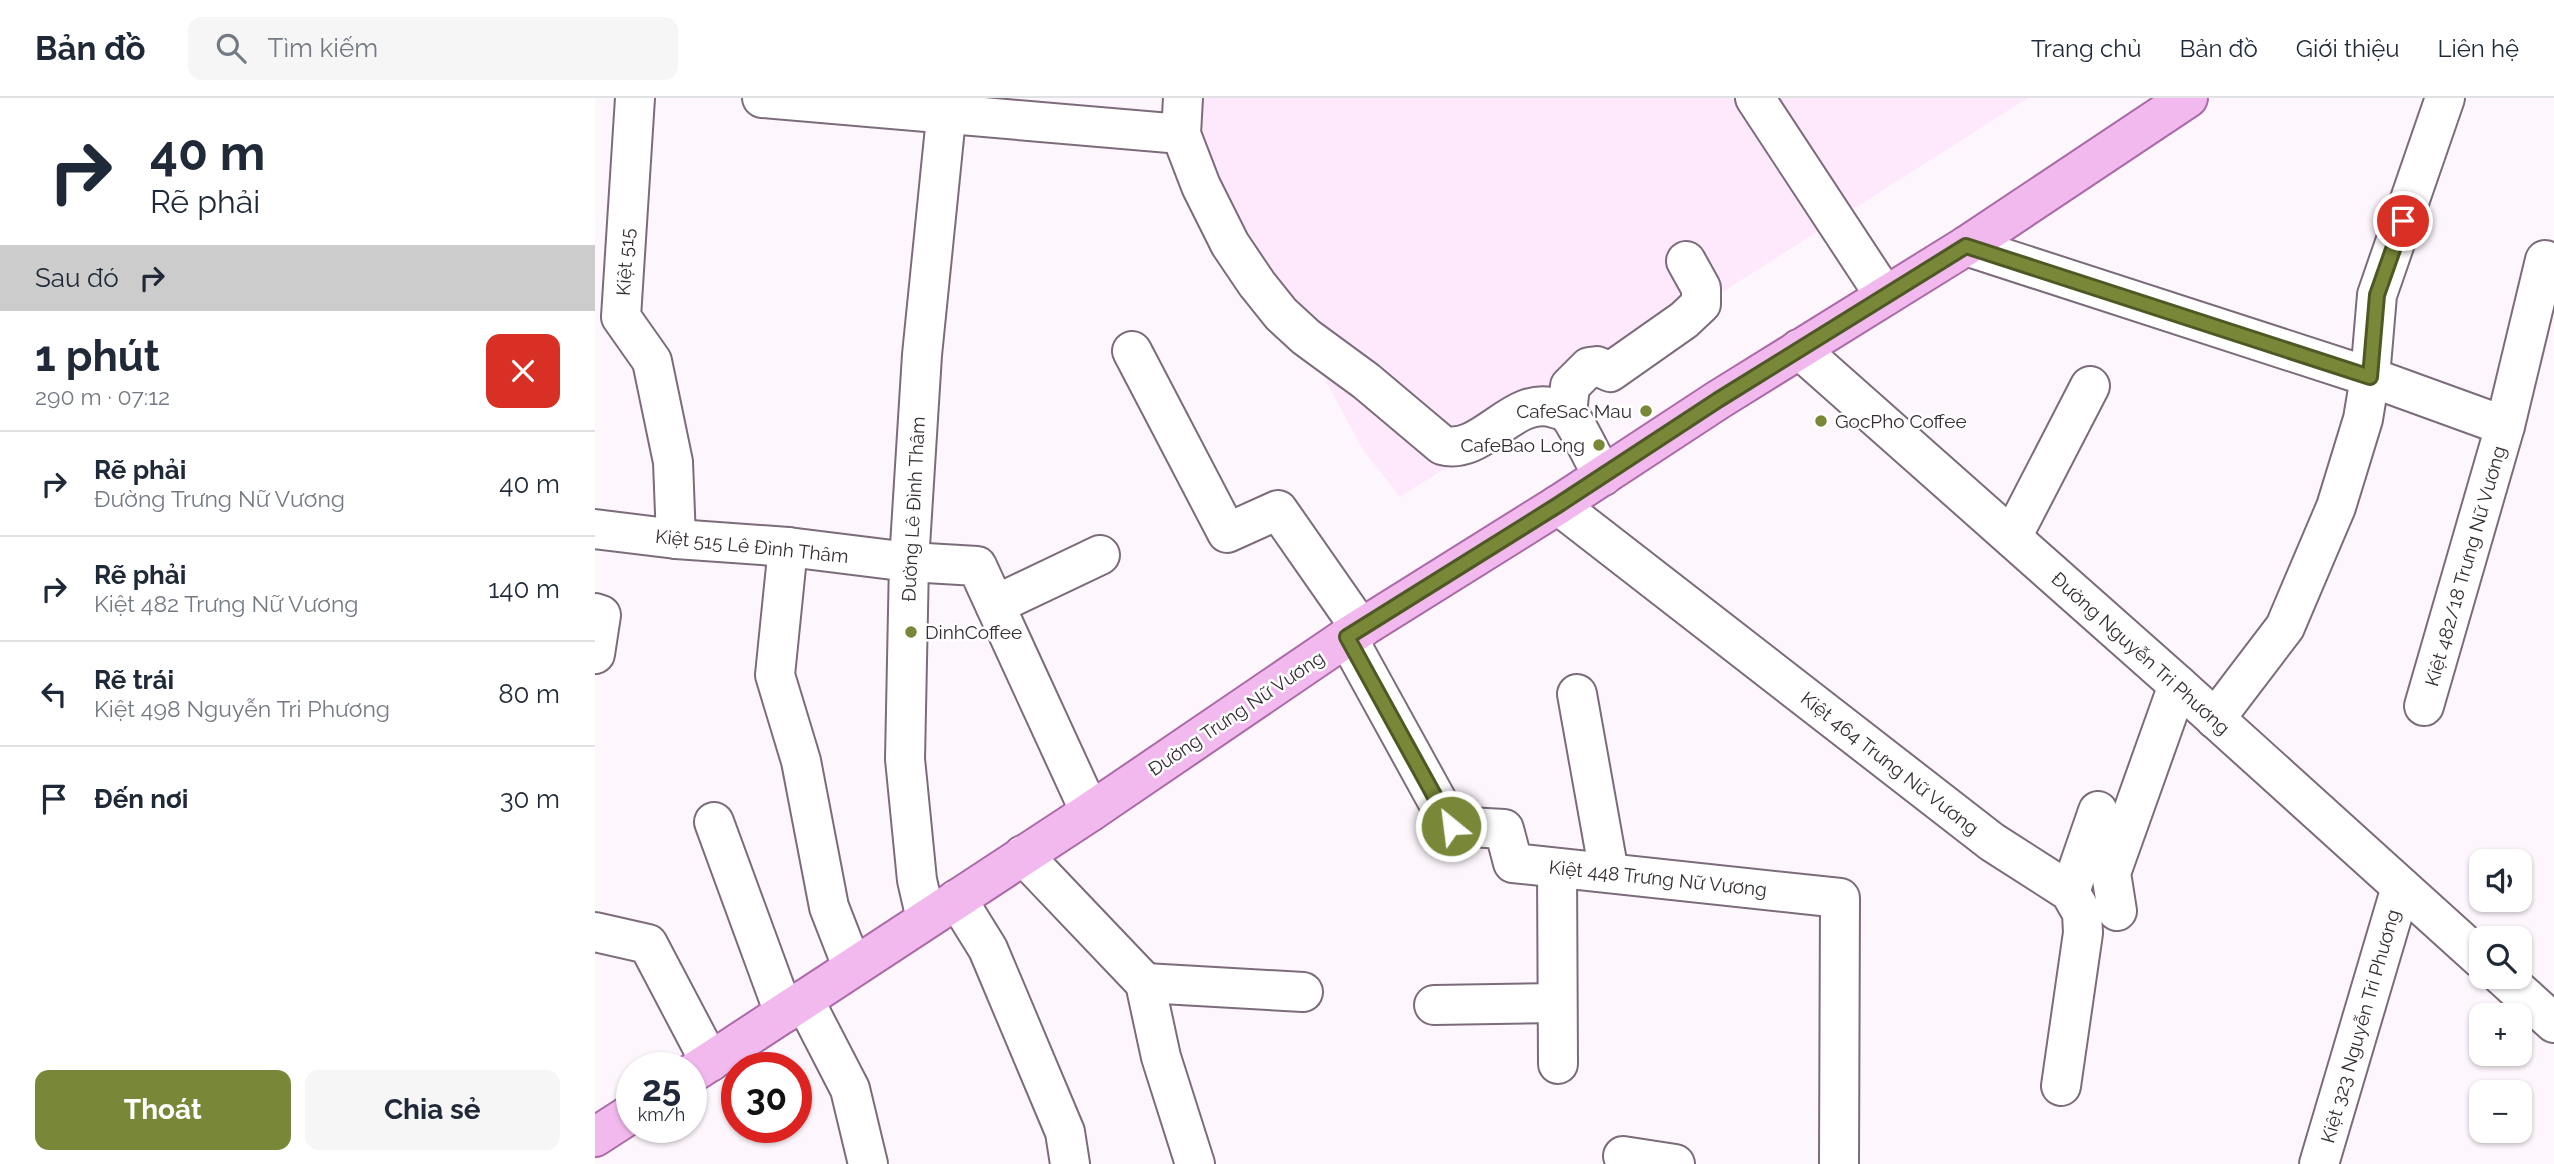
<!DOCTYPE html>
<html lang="vi">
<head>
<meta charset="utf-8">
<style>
  body { margin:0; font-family:Raleway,sans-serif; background:#f6f6f7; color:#1f2937; height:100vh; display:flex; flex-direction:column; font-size:26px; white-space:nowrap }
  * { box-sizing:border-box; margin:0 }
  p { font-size:23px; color:#747a83 }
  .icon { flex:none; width:38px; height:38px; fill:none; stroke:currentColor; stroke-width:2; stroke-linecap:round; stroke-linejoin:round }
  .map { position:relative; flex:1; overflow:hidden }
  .sheet { display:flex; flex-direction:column; background:#fff; width:595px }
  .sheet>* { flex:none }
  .top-card { background:#fff; color:#1f2937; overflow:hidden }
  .fabs { position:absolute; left:1874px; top:751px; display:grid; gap:14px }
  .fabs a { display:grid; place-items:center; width:63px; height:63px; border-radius:14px; background:#fff; box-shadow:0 2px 5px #0004; font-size:35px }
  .speed { position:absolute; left:21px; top:954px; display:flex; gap:14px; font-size:35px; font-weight:700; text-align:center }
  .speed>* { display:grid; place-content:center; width:91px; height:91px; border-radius:50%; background:#fff; box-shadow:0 2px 5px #0004; line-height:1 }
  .speed small { font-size:18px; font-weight:400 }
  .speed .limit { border:10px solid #d22; background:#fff; color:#111 }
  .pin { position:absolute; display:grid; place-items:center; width:60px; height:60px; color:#fff; margin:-30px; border:4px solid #fff; border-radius:50%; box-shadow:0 2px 7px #0007 }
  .me { position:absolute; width:77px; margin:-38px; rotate:331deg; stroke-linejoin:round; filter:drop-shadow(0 0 5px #0008) }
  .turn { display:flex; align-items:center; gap:24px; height:147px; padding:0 35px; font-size:32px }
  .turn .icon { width:91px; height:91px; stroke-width:2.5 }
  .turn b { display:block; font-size:49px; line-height:60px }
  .then { display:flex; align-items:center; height:66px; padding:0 35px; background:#0003; gap:14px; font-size:26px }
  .round { display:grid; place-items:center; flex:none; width:74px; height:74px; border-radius:14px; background:#f6f6f7 }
  .summary { display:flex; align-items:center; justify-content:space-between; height:119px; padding:0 35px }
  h1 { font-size:42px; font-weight:700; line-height:52px }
  .cta { display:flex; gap:14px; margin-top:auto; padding:14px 35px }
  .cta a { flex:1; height:80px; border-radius:14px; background:#788838; color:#fff; font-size:28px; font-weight:700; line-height:80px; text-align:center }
  .cta a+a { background:#f6f6f7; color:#1f2937 }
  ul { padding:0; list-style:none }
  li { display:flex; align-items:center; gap:21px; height:105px; padding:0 35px; border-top:2px solid #e0e1e3 }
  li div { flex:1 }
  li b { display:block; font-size:26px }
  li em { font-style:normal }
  header { display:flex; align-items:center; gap:42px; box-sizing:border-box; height:98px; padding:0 35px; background:#fff; border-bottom:2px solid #e0e1e3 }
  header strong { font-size:33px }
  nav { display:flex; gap:38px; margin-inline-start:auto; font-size:24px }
  .search { width:490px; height:63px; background:#f6f6f7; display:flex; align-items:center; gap:18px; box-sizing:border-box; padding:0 24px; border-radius:14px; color:#747a83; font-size:26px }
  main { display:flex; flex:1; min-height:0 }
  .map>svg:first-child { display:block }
  .built { fill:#fee9fc }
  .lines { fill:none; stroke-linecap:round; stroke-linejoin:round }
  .minor-casing { stroke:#7c6b7b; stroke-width:42 }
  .major-casing { stroke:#aa6aa6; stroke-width:42 }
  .minor { stroke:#fff; stroke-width:38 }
  .major { stroke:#f2b9ee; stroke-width:38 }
  .route-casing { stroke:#4e5824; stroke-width:18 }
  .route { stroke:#788838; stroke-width:12 }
  .poi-dot { fill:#788838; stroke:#fff; stroke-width:2.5 }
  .labels { text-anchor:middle; stroke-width:5; stroke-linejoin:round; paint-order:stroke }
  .street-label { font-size:19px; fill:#352e34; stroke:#fff }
  .poi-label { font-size:19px; fill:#352e34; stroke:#fff; text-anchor:end }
</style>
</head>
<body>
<header>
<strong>Bản đồ</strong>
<div class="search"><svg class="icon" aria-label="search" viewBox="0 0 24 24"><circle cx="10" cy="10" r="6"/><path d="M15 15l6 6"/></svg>Tìm kiếm</div>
<nav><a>Trang chủ</a><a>Bản đồ</a><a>Giới thiệu</a><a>Liên hệ</a></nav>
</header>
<main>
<section class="sheet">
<div class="top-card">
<div class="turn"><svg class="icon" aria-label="right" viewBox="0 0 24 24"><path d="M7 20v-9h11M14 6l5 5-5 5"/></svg><div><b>40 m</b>Rẽ phải</div></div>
<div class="then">Sau đó<svg class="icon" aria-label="right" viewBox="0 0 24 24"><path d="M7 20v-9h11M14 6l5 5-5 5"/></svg></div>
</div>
<div class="summary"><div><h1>1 phút</h1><p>290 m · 07:12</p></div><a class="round" style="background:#d93025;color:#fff"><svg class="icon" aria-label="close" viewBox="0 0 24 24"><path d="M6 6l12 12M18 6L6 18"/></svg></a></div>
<ul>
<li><svg class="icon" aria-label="right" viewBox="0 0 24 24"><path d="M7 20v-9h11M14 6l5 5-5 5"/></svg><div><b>Rẽ phải</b><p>Đường Trưng Nữ Vương</p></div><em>40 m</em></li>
<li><svg class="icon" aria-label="right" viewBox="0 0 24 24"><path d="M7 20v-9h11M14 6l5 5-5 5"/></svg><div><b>Rẽ phải</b><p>Kiệt 482 Trưng Nữ Vương</p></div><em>140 m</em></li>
<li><svg class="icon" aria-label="left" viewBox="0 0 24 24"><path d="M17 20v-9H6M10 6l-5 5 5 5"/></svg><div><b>Rẽ trái</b><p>Kiệt 498 Nguyễn Tri Phương</p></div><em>80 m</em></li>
<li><svg class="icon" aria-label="arrive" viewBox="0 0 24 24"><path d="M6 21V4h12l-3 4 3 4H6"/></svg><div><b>Đến nơi</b></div><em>30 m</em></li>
</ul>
<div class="cta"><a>Thoát</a><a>Chia sẻ</a></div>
</section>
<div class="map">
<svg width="1959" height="1066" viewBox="0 0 1959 1066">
  <rect width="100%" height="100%" fill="#fef6fd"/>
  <!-- built -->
  <path class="built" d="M 606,0 L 1433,0 L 805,399 L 768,352 L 605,49 Z"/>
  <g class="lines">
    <defs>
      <g id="minor">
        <path d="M 40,0 L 26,219 L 57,263 L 78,364 L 81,441"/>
        <path d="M 167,0 L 586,36"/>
        <path d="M 588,0 L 586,36 L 606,88 L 635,146 L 662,186 L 686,216 L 711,239 L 771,283 L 847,347 C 888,359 919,294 962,311 C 964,311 971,314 972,315 C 981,323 1000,365 1008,378"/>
        <path d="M 1160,0 L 1290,198"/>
        <path d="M 1371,148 L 1775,279 L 1910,328"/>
        <path d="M 1204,251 L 1583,587 L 1886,861"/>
        <path d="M 537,253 L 632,435 L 683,412 L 766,531"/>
        <path d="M 972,315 L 975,288 L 994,269 L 1002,268 L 1015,274 L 1089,222 L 1106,206 L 1106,190 L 1091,163"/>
        <path d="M 963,407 L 1397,744 L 1475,794 L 1487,815 L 1488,835 L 1466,988"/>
        <path d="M 0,431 L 81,441 L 193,449 L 314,464 L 382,468 L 495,714"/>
        <path d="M 1417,439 L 1495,288"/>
        <path d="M 193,449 L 180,577 L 206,663 L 234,809 L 257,868"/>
        <path d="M 400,507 L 505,457"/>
        <path d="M 0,515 L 6,517 L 0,556"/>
        <path d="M 752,539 L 856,728 L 909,731 L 918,765 L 1245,800 L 1244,1066"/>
        <path d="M 982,596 L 1014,775"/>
        <path d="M 1829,608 L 1910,328 L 1950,162"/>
        <path d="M 1620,621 L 1690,529 L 1741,409 L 1768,321 L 1775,279 L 1782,197 L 1850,0"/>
        <path d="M 119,724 L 189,915"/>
        <path d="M 428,757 L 550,885 L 566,959 L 600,1066"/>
        <path d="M 962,770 L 963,966"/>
        <path d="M 1475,794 L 1503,713"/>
        <path d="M 362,801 L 393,851 L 470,1034 L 475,1066"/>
        <path d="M 1522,813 L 1516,775 L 1583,587"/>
        <path d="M 331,821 L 322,782 L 310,661 L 314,464 L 327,257 L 353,0"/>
        <path d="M 0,834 L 53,846 L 115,964"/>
        <path d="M 1907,878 L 1959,925"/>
        <path d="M 550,885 L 708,894"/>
        <path d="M 209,902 L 255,991 L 273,1066"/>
        <path d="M 839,907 L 962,905"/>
        <path d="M 1028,1058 L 1080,1066"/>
        <path d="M 1724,1066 L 1806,789"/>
      </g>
      <g id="major">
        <path d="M 96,976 L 495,714 L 752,539 L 963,407 L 1123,302 L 1371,148 L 1593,0"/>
        <path d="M 0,1039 L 37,1015"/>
      </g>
    </defs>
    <!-- minor casing -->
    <use href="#minor" class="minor-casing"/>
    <!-- major casing -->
    <use href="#major" class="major-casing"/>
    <!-- minor -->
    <use href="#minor" class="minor"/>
    <!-- major -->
    <use href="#major" class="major"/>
  </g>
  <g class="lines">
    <defs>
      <path id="route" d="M 856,728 L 752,539 L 963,407 L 1123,302 L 1371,148 L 1775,279 L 1782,197 L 1808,123"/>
    </defs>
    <!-- route casing -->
    <use href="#route" class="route-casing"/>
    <!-- route -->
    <use href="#route" class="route"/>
  </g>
  <!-- markers -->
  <g class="poi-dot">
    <circle cx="1051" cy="313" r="7"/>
    <circle cx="1226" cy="323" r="7"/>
    <circle cx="1004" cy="347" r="7"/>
    <circle cx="316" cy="534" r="7"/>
  </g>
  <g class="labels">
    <!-- street labels -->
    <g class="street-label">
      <text transform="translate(30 164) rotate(-86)" y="7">Kiệt 515</text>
      <text transform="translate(318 411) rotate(-87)" y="7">Đường Lê Đình Thâm</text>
      <text transform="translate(157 448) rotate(6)" y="7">Kiệt 515 Lê Đình Thâm</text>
      <text transform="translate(1870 468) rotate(-74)" y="7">Kiệt 482/18 Trưng Nữ Vương</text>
      <text transform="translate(1546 555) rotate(42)" y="7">Đường Nguyễn Tri Phương</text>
      <text transform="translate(641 615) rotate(-34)" y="7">Đường Trưng Nữ Vương</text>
      <text transform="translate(1295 665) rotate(38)" y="7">Kiệt 464 Trưng Nữ Vương</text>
      <text transform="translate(1063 780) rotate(6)" y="7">Kiệt 448 Trưng Nữ Vương</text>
      <text transform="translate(1765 928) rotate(-74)" y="7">Kiệt 323 Nguyễn Tri Phương</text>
    </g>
    <!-- poi labels -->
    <g class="poi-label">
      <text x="1037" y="320">CafeSac Mau</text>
      <text x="1240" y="330" text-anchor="start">GocPho Coffee</text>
      <text x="990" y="354">CafeBao Long</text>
      <text x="330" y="541" text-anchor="start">DinhCoffee</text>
    </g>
  </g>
</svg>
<div class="fabs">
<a><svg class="icon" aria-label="sound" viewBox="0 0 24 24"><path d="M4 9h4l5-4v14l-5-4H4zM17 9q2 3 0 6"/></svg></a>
<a><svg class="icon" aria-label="search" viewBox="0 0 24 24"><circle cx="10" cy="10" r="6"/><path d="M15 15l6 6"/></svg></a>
<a>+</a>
<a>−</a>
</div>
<div class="speed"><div>25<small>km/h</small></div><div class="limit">30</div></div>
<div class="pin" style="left:1808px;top:123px;background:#d93025"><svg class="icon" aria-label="arrive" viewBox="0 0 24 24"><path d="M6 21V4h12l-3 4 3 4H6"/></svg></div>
<svg class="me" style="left:856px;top:728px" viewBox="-20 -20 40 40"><circle r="17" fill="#788838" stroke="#fff" stroke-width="3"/><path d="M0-11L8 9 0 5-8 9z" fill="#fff"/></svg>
</div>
</main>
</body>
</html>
